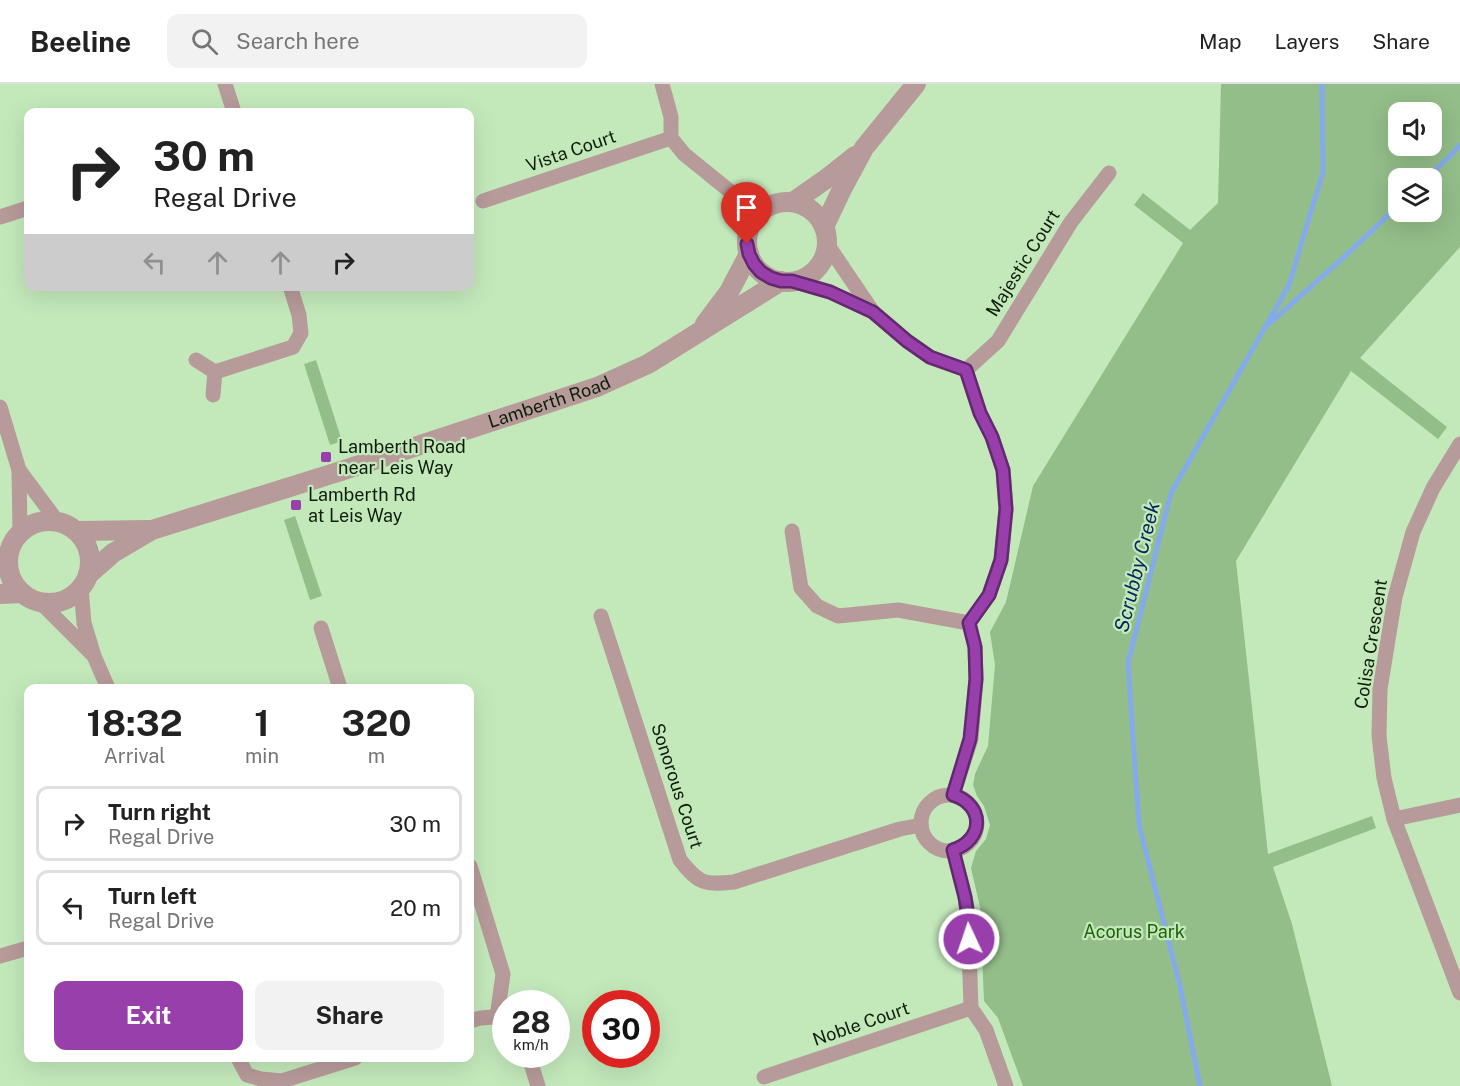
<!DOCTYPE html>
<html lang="en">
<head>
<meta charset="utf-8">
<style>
  body { margin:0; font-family:"Public Sans",sans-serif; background:#f2f2f2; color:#222; height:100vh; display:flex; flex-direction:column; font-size:22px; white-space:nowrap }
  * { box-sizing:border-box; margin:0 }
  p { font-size:20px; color:#767676 }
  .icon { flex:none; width:33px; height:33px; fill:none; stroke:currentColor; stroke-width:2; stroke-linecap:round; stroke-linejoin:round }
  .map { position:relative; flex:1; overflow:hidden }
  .side { position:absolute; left:24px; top:600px; width:450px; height:378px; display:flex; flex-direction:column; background:#fff; border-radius:12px; box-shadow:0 6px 24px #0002 }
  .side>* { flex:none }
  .guide { position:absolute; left:24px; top:24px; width:450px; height:183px; border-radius:12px; box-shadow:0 6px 24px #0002; background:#fff; color:#222; overflow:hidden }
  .fabs { position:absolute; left:1388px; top:18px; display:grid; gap:12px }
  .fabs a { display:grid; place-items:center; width:54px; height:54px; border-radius:12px; background:#fff; box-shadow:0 6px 24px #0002; font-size:30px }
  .speed { position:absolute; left:492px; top:906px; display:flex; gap:12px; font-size:30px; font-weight:700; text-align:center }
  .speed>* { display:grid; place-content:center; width:78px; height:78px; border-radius:50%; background:#fff; box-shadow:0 6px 24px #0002; line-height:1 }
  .speed small { font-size:15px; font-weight:400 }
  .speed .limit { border:9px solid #d22; background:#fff; color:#111 }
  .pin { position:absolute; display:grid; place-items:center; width:51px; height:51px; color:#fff; margin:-62px -26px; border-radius:50% 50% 50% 0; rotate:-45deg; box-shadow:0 0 6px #0007 }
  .pin .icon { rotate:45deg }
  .me { position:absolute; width:66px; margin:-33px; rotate:357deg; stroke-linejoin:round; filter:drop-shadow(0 0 4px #0008) }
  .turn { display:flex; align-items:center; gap:21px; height:126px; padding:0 30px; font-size:27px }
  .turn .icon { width:78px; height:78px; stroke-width:2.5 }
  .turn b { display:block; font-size:42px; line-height:51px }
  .lanes { display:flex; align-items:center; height:57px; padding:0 30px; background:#0003; justify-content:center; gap:30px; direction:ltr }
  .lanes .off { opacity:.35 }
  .eta { display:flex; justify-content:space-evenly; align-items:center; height:102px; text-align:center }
  .eta b { font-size:36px; font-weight:700; line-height:42px }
  .primary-button { display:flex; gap:12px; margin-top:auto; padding:12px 30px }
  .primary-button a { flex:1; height:69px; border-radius:12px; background:#983fac; color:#fff; font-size:24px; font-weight:700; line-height:69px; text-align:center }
  .primary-button a+a { background:#f2f2f2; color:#222 }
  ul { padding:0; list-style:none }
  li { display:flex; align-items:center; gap:18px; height:75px; margin:0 12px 9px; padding:0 18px; border:3px solid #e0e0e0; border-radius:12px }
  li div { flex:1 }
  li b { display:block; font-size:22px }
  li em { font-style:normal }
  header { display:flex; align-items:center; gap:36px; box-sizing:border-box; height:84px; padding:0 30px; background:#fff; border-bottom:2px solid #e0e0e0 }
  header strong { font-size:28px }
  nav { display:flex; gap:33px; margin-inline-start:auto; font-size:21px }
  .search { width:420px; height:54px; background:#f2f2f2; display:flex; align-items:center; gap:15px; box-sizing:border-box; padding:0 21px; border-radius:12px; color:#767676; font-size:22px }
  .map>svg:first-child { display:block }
  .green { fill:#93bd89; fill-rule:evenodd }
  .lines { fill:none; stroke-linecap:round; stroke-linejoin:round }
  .stream { stroke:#83aaea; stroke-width:5 }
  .minor { stroke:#b79b9a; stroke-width:15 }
  .tertiary { stroke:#b79b9a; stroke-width:20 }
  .route-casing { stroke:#632970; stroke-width:15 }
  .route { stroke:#983fac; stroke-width:10 }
  .poi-dot { fill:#983fac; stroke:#c3e9bb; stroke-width:2 }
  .labels { text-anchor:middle; stroke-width:4.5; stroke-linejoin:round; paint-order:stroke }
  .street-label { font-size:18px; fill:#0f1d0c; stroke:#c3e9bb }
  .poi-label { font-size:18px; fill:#0f1d0c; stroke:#c3e9bb; text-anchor:start }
  .park-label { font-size:18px; fill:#20620b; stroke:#c3e9bb }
  .water-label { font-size:20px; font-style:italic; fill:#05275e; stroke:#c3e9bb }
</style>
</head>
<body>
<header>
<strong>Beeline</strong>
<div class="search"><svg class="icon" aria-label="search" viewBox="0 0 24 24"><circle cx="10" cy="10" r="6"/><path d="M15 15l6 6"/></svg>Search here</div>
<nav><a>Map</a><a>Layers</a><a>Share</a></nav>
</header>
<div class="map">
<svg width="1460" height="1002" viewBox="0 0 1460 1002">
  <rect width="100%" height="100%" fill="#c3e9bb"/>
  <!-- green -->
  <g class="green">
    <path d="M 1221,0 L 1460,0 L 1460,163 L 1360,274 L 1447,343 L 1438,355 L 1351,287 L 1236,477 L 1268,770 L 1372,732 L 1376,744 L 1273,783 L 1292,840 L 1332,1002 L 1023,1002 L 998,934 L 984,917 L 980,823 L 971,784 L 976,767 L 986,755 L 990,741 L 984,722 L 977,712 L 973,701 L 975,690 L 988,662 L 995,581 L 990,548 L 1006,518 L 1033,402 L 1183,159 L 1134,121 L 1143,109 L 1190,146 L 1218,119 ZM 1431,28 L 1431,62 L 1398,62 L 1398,28 ZM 1431,94 L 1431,128 L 1398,128 L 1398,94 Z"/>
    <path d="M 316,276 L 342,357 L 330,361 L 304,280 Z"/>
    <path d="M 295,432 L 322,512 L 310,516 L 284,436 Z"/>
  </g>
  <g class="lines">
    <!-- stream -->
    <g class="stream">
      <path d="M 1427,94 L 1452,70 L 1460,61"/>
      <path d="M 1269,240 L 1343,174 L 1398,122"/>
      <path d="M 1200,1002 L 1180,902 L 1139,741 L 1128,579 L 1171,409 L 1289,201 L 1323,88 L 1322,0"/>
    </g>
    <!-- minor -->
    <g class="minor">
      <path d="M 225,0 L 234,28"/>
      <path d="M 662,0 L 671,33 L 671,54 L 684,70 L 758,130"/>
      <path d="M 483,117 L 671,54"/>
      <path d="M 0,133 L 28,124"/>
      <path d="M 827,160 L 873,228 L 907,257 L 931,274 L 966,286 L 980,329 L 992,353 L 1003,386 L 1006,425 L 1001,476 L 989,511 L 969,539 L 975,563 L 976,595 L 971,655 L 953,711"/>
      <path d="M 792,197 L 830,208 L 873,228"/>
      <path d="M 196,276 L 215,288 L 213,311"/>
      <path d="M 966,286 L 998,257 L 1071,138 L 1109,89"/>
      <path d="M 215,288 L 293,263 L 301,249 L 299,231 L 290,202"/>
      <path d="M 0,323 L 19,386 L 20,448"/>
      <path d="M 1460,360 L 1433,404 L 1413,448 L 1395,513 L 1380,605 L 1379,652 L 1384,694 L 1394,735 L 1460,909"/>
      <path d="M 19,386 L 57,437"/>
      <path d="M 792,447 L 801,504 L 817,522 L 838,532 L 898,526 L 969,539"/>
      <path d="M 81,504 L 84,539 L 94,572 L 108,604"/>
      <path d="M 40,518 L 92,570"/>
      <path d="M 601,532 L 680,776 C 699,800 704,801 734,798 L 900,745 L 921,741"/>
      <path d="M 321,544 L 340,604"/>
      <circle cx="949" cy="739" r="28"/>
      <path d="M 1394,735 L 1460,721"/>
      <path d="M 953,766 L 965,813 L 968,832 L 971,924 L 986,946 L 1006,1002"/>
      <path d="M 470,782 L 503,890 L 497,933"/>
      <path d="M 0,872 L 28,864"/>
      <path d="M 470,937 C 481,933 492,932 505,935"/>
      <path d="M 528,970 L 538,1002"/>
      <path d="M 238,974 L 247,991 L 261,995 L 282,997 L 355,974"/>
      <path d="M 764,993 L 971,924"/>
    </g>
    <!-- tertiary -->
    <g class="tertiary">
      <path d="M 793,118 L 826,95 L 855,72"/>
      <circle cx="787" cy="158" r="40"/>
      <path d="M 824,143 L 842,105 L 864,64 L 916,0"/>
      <path d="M 705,240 L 729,208 L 749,170"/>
      <circle cx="49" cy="478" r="41"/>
      <path d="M 77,447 L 150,446"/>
      <path id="s1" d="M 88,491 L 113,469 L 152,446 L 341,387 L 597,303 L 648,280 L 781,197"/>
      <path d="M 0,510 L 22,509"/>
    </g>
  </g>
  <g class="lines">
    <defs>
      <path id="route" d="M 747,160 L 749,170 L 754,180 L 761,188 L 771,194 L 781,197 L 792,197 L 830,208 L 873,228 L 907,257 L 930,273 L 966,286 L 980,329 L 992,353 L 1003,386 L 1006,425 L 1001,476 L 989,511 L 969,539 L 975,563 L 976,595 L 970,655 L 953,711 C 985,721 984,756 953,766 L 965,813 L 968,832 L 969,855"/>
    </defs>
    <!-- route casing -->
    <use href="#route" class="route-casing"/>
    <!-- route -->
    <use href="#route" class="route"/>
  </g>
  <!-- markers -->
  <g class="poi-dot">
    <rect x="320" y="367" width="12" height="12" rx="3"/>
    <rect x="290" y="415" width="12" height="12" rx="3"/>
  </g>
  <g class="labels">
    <!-- street labels -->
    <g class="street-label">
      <text transform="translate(571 67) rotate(-19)" y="6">Vista Court</text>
      <text transform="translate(1023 179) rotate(-58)" y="6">Majestic Court</text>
      <text dy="6" stroke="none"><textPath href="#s1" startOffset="496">Lamberth Road</textPath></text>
      <text transform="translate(1371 560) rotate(-81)" y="6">Colisa Crescent</text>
      <text transform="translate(677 702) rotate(72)" y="6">Sonorous Court</text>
      <text transform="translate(861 940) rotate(-19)" y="6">Noble Court</text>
    </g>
    <!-- poi labels -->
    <g class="poi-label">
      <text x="338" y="369">Lamberth Road<tspan x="338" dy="21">near Leis Way</tspan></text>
      <text x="308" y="417">Lamberth Rd<tspan x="308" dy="21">at Leis Way</tspan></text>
    </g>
    <!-- park labels -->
    <g class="park-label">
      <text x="1134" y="854">Acorus Park</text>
    </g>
    <!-- water labels -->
    <g class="water-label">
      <text transform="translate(1137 483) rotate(-76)" y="7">Scrubby Creek</text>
    </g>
  </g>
</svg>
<div class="fabs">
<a><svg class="icon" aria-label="sound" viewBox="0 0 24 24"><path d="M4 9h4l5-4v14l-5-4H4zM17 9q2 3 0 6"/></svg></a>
<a><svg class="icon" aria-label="layers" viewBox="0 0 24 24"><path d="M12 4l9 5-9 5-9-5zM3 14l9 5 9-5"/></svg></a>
</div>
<div class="speed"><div>28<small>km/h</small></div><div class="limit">30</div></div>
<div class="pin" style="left:747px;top:160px;background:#d93025"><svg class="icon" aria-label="arrive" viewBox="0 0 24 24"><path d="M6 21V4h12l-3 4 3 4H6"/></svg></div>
<svg class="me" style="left:969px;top:855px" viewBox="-20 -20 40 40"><circle r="17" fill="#983fac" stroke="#fff" stroke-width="3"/><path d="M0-11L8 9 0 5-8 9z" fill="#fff"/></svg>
<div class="guide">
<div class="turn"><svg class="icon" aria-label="right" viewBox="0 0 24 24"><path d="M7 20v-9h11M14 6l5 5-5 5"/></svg><div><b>30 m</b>Regal Drive</div></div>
<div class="lanes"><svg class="icon off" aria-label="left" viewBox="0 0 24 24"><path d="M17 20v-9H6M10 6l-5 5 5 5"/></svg><svg class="icon off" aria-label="ahead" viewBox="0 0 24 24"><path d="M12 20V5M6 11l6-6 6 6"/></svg><svg class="icon off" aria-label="ahead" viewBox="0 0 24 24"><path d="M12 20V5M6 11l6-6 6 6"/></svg><svg class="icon" aria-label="right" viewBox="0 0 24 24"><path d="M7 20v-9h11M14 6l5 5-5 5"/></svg></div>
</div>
<section class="side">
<div class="eta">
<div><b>18:32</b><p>Arrival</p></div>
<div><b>1</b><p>min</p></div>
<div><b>320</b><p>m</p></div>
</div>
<ul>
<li><svg class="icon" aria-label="right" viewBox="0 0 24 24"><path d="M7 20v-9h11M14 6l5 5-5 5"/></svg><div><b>Turn right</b><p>Regal Drive</p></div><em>30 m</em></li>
<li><svg class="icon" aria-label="left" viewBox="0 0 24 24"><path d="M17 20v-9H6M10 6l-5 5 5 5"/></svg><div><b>Turn left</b><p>Regal Drive</p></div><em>20 m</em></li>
</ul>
<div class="primary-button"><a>Exit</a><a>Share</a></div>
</section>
</div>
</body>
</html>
